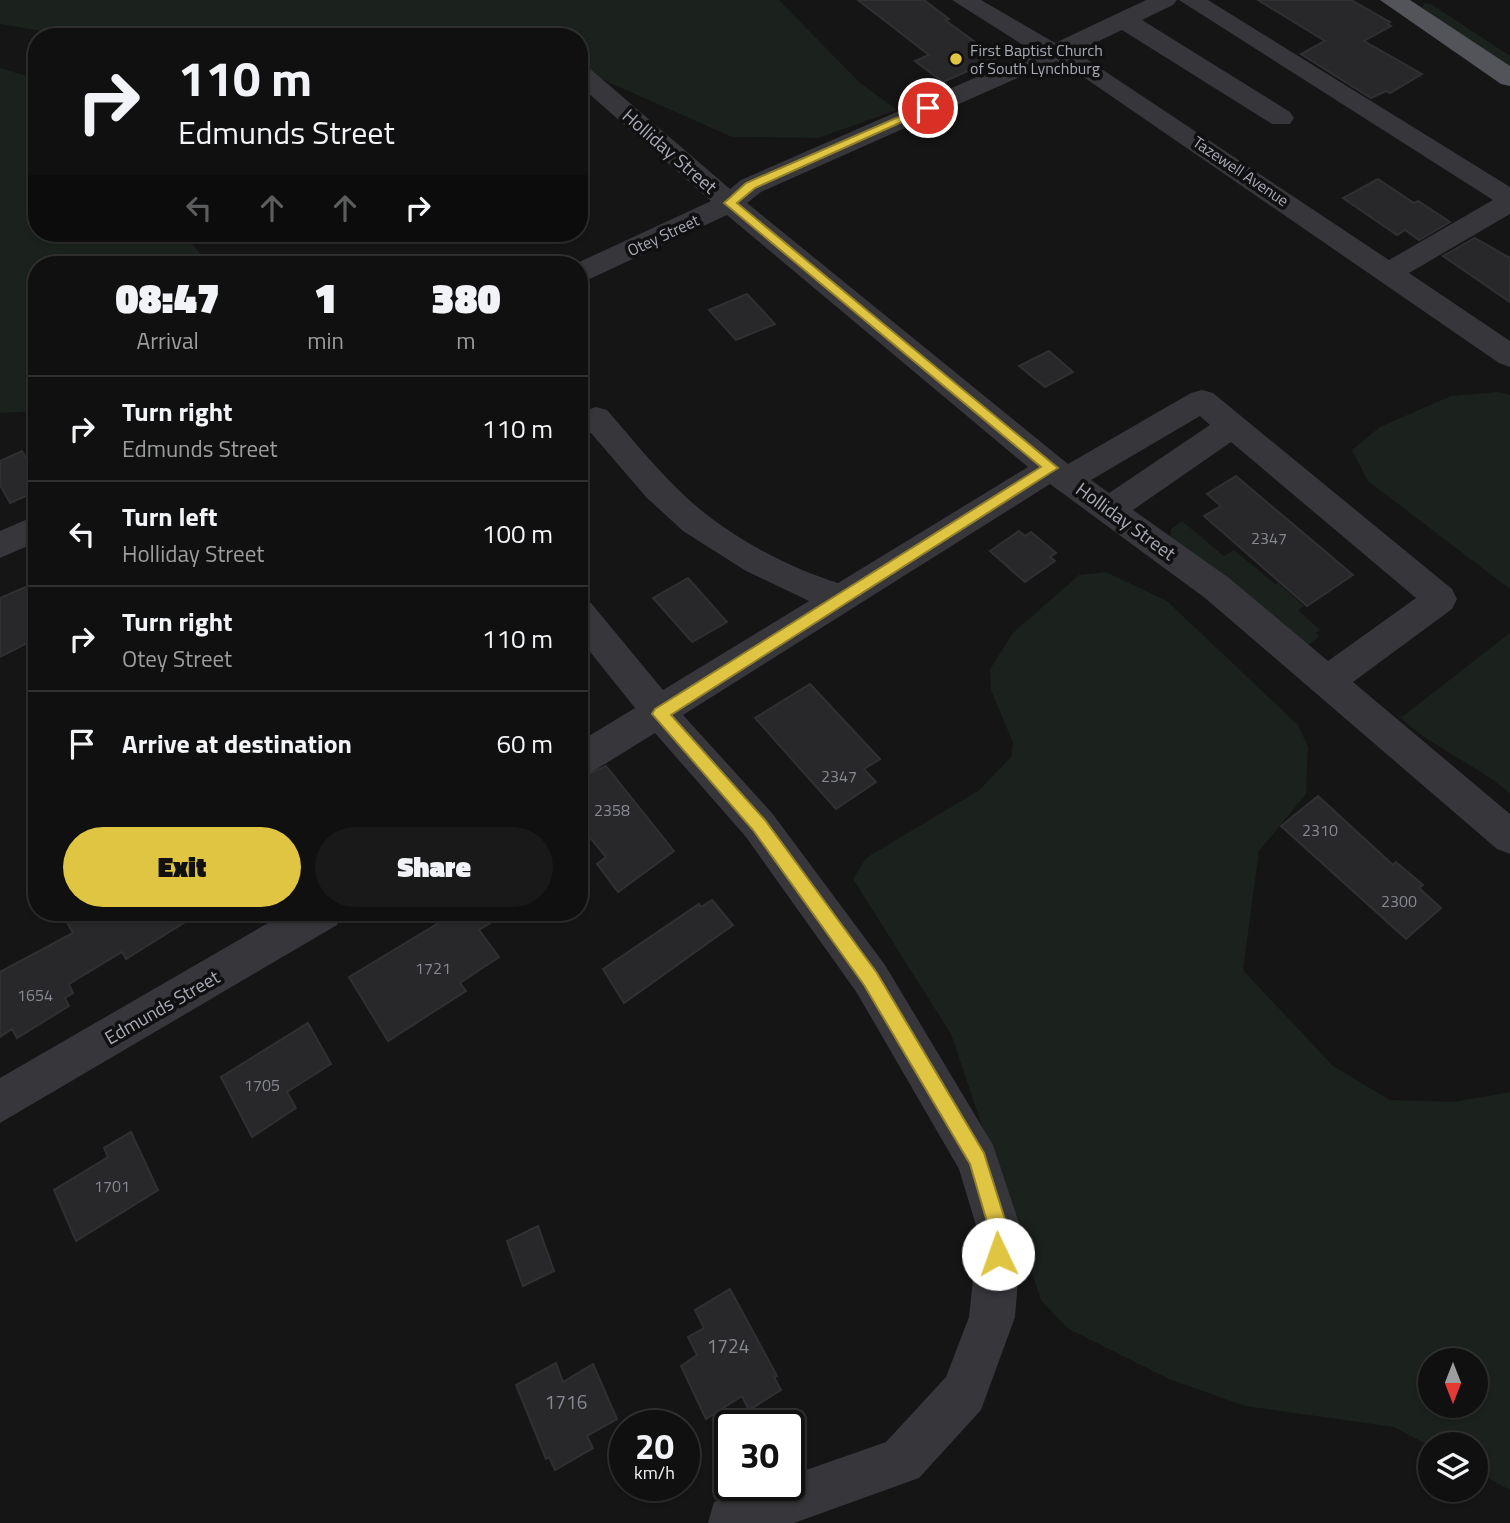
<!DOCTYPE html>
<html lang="en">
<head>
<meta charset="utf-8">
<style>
  body { margin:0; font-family:"Titillium Web",sans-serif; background:#191919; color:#f1f3f6; height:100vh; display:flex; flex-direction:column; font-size:26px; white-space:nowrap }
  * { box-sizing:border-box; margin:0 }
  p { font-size:23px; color:#9c9d9f }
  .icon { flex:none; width:38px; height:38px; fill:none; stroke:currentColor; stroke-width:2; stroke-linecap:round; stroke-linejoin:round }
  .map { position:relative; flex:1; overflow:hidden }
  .drawer { position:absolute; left:28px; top:256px; width:560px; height:665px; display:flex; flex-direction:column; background:#101010; border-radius:28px; box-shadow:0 2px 5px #0004,0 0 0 2px #303030 }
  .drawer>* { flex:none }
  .top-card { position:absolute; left:28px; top:28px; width:560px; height:214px; border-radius:28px; box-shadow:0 2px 5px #0004,0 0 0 2px #303030; background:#101010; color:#f1f3f6; overflow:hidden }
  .needle { width:46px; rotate:180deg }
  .controls { position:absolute; left:1418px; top:1348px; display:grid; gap:14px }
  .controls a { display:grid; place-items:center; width:70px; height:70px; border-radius:50%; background:#101010; box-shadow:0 2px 5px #0004,0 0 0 2px #303030; font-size:35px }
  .speed { position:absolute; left:609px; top:1410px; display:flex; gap:14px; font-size:35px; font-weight:700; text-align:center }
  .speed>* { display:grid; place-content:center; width:91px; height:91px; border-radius:50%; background:#101010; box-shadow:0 2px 5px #0004,0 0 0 2px #303030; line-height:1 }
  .speed small { font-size:18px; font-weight:400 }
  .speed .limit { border:4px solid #111; border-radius:10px; background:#fff; color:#111 }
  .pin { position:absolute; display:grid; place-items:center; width:60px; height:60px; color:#fff; margin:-30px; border:4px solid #fff; border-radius:50%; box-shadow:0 2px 7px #0007 }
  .me { position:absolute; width:77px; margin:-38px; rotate:357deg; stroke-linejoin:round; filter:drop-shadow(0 0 5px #0008) }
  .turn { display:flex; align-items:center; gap:24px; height:147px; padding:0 35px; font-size:32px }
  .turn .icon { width:91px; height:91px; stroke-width:2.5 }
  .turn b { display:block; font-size:49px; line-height:60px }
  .lanes { display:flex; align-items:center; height:66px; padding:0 35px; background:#0003; justify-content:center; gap:35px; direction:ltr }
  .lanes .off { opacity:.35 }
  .eta { display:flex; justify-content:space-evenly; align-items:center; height:119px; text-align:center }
  .eta b { font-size:42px; font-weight:800; line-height:49px }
  .button { display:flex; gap:14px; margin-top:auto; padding:14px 35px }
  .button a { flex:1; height:80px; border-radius:42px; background:#e0c543; color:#111; font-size:28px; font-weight:800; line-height:80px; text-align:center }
  .button a+a { background:#191919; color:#f1f3f6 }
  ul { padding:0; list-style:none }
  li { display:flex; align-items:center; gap:21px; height:105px; padding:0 35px; border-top:2px solid #303030 }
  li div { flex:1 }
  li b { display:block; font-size:26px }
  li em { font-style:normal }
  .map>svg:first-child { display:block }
  .green { fill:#1b211d; fill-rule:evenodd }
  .building { fill:#28282a; stroke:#302f32; stroke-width:2 }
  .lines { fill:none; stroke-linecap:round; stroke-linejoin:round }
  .minor { fill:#36363b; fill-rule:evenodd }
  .major { fill:#53535a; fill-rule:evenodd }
  .route { fill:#e0c543; stroke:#92802c; stroke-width:2 }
  .poi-dot { fill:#e0c543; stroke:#101011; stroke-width:2.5 }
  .labels { text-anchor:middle; stroke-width:7; stroke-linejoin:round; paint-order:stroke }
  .far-poi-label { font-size:16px; fill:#a8aab5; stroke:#101011; text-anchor:start }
  .far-street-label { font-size:16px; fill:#a8aab5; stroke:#101011 }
  .number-label { font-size:16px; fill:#878992 }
  .street-label { font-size:19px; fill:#a8aab5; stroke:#101011 }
  .near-number-label { font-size:19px; fill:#878992 }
</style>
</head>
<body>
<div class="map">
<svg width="1510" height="1523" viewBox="0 0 1510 1523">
  <rect width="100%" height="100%" fill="#151516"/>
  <!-- green -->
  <g class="green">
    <path d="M 0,0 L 779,0 L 859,82 L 897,110 L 818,138 L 732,137 L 579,69 L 579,37 L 78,37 L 0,24 Z"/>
    <path d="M 1424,3 L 1431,4 L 1510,56 L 1510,70 L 1422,8 Z"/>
    <path d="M 0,68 L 37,79 L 37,233 L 184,233 L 208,264 L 37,264 L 37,411 L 0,413 Z"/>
    <path d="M 1498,392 L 1510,395 L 1510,589 L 1368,481 L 1352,450 L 1380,427 L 1451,396 Z"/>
    <path d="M 1182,521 L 1224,556 L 1234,550 L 1275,584 L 1278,583 L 1304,606 L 1298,610 L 1320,630 L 1316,633 L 1320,636 L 1306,647 L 1170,538 L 1171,529 Z"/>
    <path d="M 1106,572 L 1167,601 L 1298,725 L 1308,747 L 1306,794 L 1259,851 L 1243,970 L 1333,1066 L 1390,1100 L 1454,1102 L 1510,1092 L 1510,1490 L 1475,1471 L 1475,1444 L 1430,1444 L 1430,1446 L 1394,1427 L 1245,1406 L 1169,1379 L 1067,1328 L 1041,1300 L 951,1034 L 853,879 L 866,858 L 978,791 L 1011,757 L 1013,743 L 991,690 L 990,669 L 1013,633 L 1079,575 ZM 1430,1360 L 1475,1360 L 1475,1405 L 1430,1405 Z"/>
    <path d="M 1510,633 L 1510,793 C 1473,762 1427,746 1394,711 L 1402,717 Z"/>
  </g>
  <!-- building -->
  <g class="building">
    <path d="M 858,0 L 924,0 L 949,19 L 945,20 L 997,58 L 943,82 L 915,61 L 929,55 Z"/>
    <path d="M 1258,0 L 1351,0 L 1390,22 L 1387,24 L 1391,26 L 1364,41 L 1422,74 L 1390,93 L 1386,91 L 1371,98 L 1301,54 L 1325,41 Z"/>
    <path d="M 1378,179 L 1414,203 L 1418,201 L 1450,222 L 1419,240 L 1405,230 L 1397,235 L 1343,198 Z"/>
    <path d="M 1475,238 L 1510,258 L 1510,302 L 1443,256 Z"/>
    <path d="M 747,294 L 775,324 L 736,340 L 709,310 Z"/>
    <path d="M 1049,351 L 1073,372 L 1045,387 L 1019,366 Z"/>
    <path d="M 22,451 L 37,476 L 37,491 L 10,503 L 0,485 L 0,461 Z"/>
    <path d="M 1236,476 L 1353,575 L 1307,606 L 1204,516 L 1221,506 L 1207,494 Z"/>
    <path d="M 1019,531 L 1025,536 L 1031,532 L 1056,553 L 1050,557 L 1055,561 L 1025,582 L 990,551 Z"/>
    <path d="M 688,578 L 727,622 L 692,642 L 653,598 Z"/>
    <path d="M 37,582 L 37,638 L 0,657 L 0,598 Z"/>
    <path d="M 810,684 L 880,759 L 864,769 L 876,782 L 836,809 L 755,718 Z"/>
    <path d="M 606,766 L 674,851 L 618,892 L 597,864 L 606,857 L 579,824 L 579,779 Z"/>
    <path d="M 1318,796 L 1393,865 L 1396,862 L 1423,885 L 1419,888 L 1441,908 L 1406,939 L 1281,826 Z"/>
    <path d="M 712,900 L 733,925 L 624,1003 L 603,969 L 699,904 L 701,907 Z"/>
    <path d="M 61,912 L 201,912 L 126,959 L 122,952 L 69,984 L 73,993 L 65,998 L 69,1006 L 17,1038 L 12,1029 L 0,1037 L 0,972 L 73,933 Z"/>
    <path d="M 429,912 L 508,912 L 479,930 L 499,957 L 460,983 L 466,991 L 388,1041 L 349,977 L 437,924 Z"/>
    <path d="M 308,1023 L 331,1064 L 287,1092 L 296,1108 L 252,1137 L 221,1077 Z"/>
    <path d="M 131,1132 L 158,1190 L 76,1241 L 54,1190 L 108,1157 L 104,1148 Z"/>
    <path d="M 538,1226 L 554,1271 L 523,1286 L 507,1241 Z"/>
    <path d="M 730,1289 L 777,1376 L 774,1377 L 781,1390 L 749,1410 L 742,1396 L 706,1419 L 681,1366 L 697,1355 L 688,1337 L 704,1328 L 695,1310 Z"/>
    <path d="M 556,1363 L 563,1382 L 593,1364 L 617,1419 L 587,1436 L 593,1448 L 555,1470 L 549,1457 L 546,1459 L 516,1385 Z"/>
  </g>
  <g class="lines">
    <!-- minor -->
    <g class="minor">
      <path d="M 952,0 L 981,0 L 1055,43 L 1146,0 L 1177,0 L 1173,5 L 1142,20 L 1290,112 L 1294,118 L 1290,124 L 1272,124 L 1122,30 L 1076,52 L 1389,260 L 1493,200 L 1179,0 L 1208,0 L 1510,187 L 1510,214 L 1409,273 L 1510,341 L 1510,367 L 1499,363 L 1069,67 L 1056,61 L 761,192 L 747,203 L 1068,464 L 1191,393 L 1202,390 L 1213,393 L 1452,589 L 1457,599 L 1452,609 L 1353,682 L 1510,814 L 1510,854 L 1497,849 L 1205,598 L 1050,484 L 683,715 L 772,813 L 885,965 L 993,1145 L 1022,1232 L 1015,1317 L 981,1410 L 919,1478 L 794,1523 L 708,1523 L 714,1502 L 760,1486 L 789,1486 L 789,1476 L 886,1442 L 946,1377 L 969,1317 L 978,1232 L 959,1169 L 857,993 L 746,837 L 655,733 L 592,772 L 579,777 L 579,742 L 635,708 L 579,638 L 579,599 L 591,603 L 663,690 L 809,601 L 746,571 L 683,531 L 646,497 L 591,433 L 579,437 L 579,413 L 596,407 L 607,410 C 633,440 658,471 687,498 C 727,535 786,567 838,583 L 1028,467 L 727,215 L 579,284 L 579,264 L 575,264 L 711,201 L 579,85 L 579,65 L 588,67 L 730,189 L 741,180 L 1034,52 ZM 1200,416 L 1210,425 L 1109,493 L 1091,480 ZM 1231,442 L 1416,598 L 1328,661 L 1229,578 L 1133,510 Z"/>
      <path d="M 37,515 L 37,542 L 0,558 L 0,531 Z"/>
      <path d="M 287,912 L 343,912 L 337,925 L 0,1123 L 0,1078 Z"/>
    </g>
    <!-- major -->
    <path class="major" d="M 1380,0 L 1410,0 L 1510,66 L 1510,86 L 1501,84 Z"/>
  </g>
  <!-- route -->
  <path class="route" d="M 924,106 L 933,108 L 755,188 L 737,203 L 1058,468 L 671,715 L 765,820 L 877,973 L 984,1153 L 1009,1232 L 1005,1261 L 998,1263 L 991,1261 L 988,1254 L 990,1232 L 970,1164 L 864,985 L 753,830 L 652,714 L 655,709 L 1041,467 L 724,203 L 746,183 Z"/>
  <!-- markers -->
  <circle class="poi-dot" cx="956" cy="59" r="7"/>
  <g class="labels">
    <!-- far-poi labels -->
    <g class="far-poi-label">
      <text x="970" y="56">First Baptist Church<tspan x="970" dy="18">of South Lynchburg</tspan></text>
    </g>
    <!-- far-street labels -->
    <g class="far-street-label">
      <text transform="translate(1241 171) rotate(34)" y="6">Tazewell Avenue</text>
      <text transform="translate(663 235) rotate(-25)" y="6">Otey Street</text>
    </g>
    <!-- number labels -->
    <g class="number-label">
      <text x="1269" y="544">2347</text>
      <text x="839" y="782">2347</text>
      <text x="612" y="816">2358</text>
      <text x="1320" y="836">2310</text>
      <text x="1399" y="907">2300</text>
      <text x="433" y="974">1721</text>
      <text x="35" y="1001">1654</text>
      <text x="262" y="1091">1705</text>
      <text x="112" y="1192">1701</text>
    </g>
    <!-- street labels -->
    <g class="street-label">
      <text transform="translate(670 151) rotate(41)" y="7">Holliday Street</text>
      <text transform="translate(1126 521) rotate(36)" y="7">Holliday Street</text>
      <text transform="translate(162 1007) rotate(-30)" y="7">Edmunds Street</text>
    </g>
    <!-- near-number labels -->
    <g class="near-number-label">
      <text x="728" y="1353">1724</text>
      <text x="566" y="1409">1716</text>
    </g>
  </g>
</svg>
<div class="controls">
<a><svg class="needle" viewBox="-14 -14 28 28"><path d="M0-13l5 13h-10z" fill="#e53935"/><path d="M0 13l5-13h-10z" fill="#9c9d9f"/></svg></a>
<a><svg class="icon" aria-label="layers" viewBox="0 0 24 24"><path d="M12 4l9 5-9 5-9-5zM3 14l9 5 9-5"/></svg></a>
</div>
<div class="speed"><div>20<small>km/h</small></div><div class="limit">30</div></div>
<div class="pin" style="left:928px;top:108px;background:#d93025"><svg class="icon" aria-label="arrive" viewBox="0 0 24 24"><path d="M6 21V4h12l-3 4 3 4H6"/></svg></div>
<svg class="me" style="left:998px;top:1254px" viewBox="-20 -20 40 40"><circle r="19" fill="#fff"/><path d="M0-13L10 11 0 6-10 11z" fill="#e0c543"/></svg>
<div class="top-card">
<div class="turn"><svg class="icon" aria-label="right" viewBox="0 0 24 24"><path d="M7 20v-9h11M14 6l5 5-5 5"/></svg><div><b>110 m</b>Edmunds Street</div></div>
<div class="lanes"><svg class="icon off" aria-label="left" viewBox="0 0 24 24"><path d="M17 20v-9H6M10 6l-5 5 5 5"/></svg><svg class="icon off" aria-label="ahead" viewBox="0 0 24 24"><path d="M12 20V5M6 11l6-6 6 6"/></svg><svg class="icon off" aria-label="ahead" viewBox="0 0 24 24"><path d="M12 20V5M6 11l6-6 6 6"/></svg><svg class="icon" aria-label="right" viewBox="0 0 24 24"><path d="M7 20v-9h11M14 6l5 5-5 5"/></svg></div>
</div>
<section class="drawer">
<div class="eta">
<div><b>08:47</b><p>Arrival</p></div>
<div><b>1</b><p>min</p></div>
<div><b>380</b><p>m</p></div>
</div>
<ul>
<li><svg class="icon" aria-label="right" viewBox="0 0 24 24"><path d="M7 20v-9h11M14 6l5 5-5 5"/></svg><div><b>Turn right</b><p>Edmunds Street</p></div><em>110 m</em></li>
<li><svg class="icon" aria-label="left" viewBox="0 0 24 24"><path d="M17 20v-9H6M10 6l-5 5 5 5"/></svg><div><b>Turn left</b><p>Holliday Street</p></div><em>100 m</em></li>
<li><svg class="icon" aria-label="right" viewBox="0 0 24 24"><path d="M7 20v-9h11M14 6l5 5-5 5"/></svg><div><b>Turn right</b><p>Otey Street</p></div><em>110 m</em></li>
<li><svg class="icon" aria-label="arrive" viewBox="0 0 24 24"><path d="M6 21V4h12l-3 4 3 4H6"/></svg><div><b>Arrive at destination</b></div><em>60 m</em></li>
</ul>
<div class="button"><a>Exit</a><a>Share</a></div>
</section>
</div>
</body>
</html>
